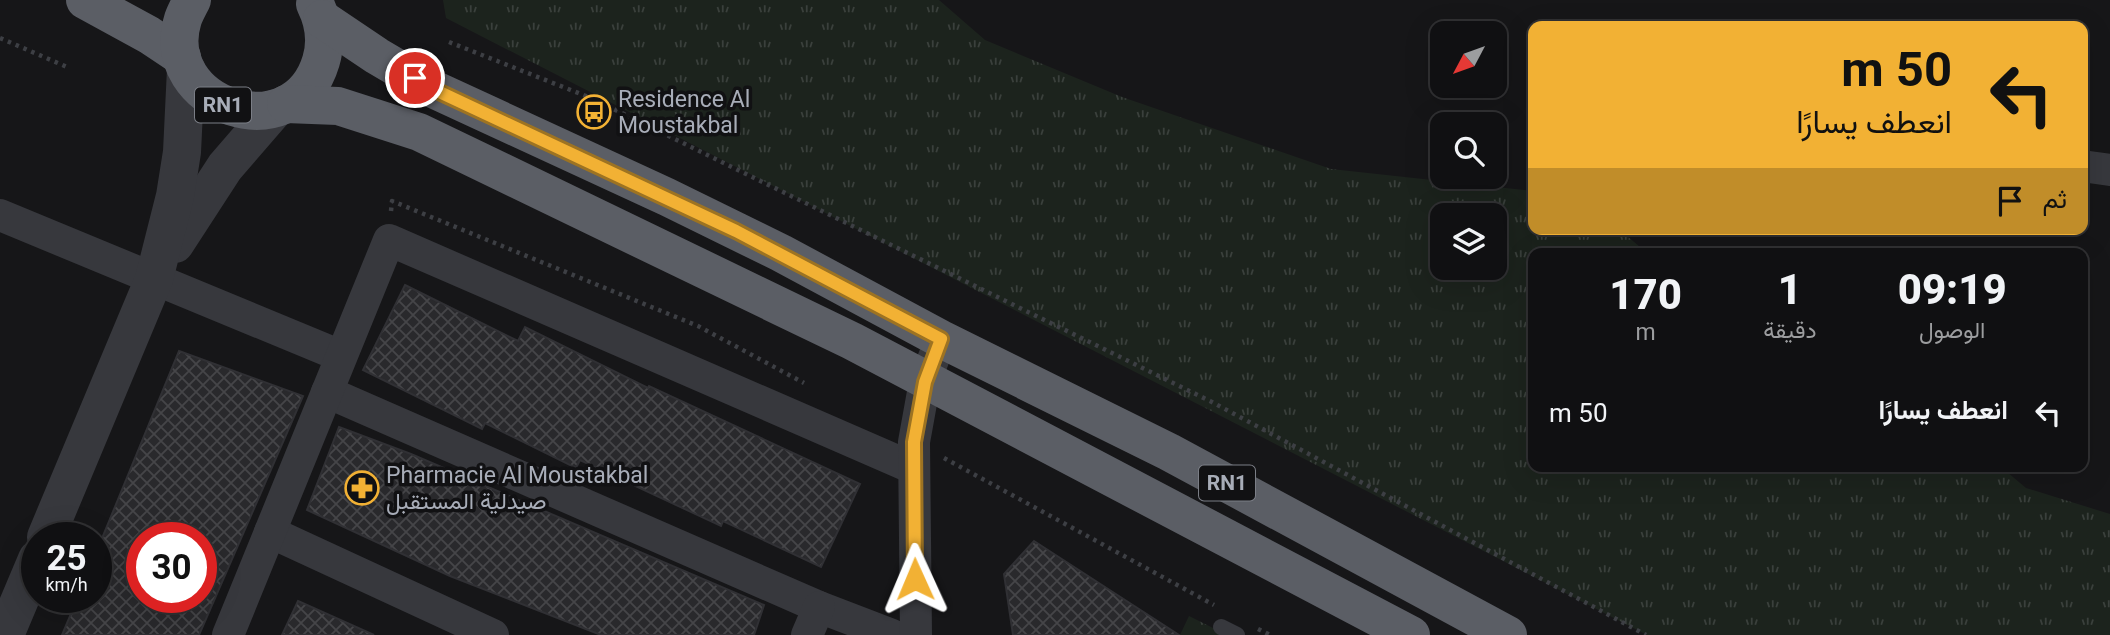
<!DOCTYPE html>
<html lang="ar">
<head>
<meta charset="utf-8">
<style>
  body { margin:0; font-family:Roboto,Vazirmatn,sans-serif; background:#19191b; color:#f1f3f6; direction:rtl; height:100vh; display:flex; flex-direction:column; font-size:26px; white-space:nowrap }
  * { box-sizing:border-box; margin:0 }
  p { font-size:23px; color:#9c9d9f }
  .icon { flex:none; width:38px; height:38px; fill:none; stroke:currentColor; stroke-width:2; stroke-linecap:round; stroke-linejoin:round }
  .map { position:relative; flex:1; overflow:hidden; direction:ltr }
  .side { position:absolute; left:1528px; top:248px; width:560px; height:224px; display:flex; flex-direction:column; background:#101012; border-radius:14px; box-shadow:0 7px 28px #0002,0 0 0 2px #303032; direction:rtl }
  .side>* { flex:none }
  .hud { position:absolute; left:1528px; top:21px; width:560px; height:214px; border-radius:14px; box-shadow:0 7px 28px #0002,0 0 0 2px #303032; direction:rtl; background:#f2b134; color:#111; overflow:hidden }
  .needle { width:46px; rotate:229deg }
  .fabs { position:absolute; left:1430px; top:21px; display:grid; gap:14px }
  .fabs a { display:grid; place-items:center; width:77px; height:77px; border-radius:14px; background:#101012; box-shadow:0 7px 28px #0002,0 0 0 2px #303032; font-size:35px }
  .speed { position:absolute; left:21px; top:522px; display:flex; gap:14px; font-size:35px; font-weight:700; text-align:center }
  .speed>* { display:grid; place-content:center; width:91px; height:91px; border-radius:50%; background:#101012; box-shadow:0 7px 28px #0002,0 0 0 2px #303032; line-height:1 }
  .speed small { font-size:18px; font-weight:400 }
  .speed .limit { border:10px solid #d22; background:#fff; color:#111 }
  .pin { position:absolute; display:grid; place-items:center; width:60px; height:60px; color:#fff; margin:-30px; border:4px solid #fff; border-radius:50%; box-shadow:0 2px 7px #0007 }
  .me { position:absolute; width:77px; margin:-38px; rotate:359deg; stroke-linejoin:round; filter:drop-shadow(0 0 5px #0008) }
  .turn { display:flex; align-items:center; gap:24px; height:147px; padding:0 21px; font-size:32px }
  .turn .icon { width:91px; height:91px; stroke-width:2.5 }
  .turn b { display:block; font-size:49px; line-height:60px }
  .then { display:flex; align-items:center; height:66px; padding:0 21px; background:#0003; gap:14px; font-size:26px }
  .eta { display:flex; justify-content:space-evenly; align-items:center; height:119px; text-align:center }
  .eta b { font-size:42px; font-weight:800; line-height:49px }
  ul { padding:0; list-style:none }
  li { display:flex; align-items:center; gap:21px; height:91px; padding:0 21px }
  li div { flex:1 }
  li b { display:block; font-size:26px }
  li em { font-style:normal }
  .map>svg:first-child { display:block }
  .grass { fill:url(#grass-tufts); fill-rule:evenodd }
  .building { fill:url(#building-cross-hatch); stroke:#303034; stroke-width:2; fill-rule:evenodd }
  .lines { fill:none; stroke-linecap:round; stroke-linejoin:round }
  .path { stroke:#3d3f44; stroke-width:4.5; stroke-dasharray:3.5 5; stroke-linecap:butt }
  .service { stroke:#37383d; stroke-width:16 }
  .minor { stroke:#37383d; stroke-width:32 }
  .tertiary { stroke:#37383d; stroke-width:38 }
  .trunk { stroke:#5b5e65; stroke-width:38 }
  .route-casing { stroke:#9d7322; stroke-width:18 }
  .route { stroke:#f2b134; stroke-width:12 }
  .labels { text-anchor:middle; stroke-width:7; stroke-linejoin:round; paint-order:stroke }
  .shield { fill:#111113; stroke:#7b7e86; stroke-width:2 }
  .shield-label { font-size:21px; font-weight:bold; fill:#a8adb8 }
  .poi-label { font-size:23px; fill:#a8adb8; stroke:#111113; text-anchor:start }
</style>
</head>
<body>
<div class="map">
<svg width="2110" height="635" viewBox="0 0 2110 635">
  <defs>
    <pattern id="grass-tufts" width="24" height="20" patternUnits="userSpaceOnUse" patternTransform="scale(1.75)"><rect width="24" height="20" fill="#1c231d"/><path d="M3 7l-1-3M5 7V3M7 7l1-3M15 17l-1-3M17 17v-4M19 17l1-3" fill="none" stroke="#3a403c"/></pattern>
    <pattern id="building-cross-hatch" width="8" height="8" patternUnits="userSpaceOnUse" patternTransform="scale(1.75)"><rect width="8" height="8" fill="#29292c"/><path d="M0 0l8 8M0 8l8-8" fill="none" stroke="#454548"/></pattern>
  </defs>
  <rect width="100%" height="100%" fill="#161618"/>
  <!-- grass -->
  <g class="grass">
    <path d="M 443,0 L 939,0 L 985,40 L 1122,97 L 1331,169 L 1533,191 L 1533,229 L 1619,229 L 1648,254 L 1533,254 L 1533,467 L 2001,467 L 2026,488 L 2110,514 L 2110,635 L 1647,635 L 446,18 ZM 1442,215 L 1494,215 L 1494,268 L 1442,268 Z"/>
    <path d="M 1189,616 L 1227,635 L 1180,635 Z"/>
  </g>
  <!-- building -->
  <g class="building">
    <path d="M 405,285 L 518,341 L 525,327 L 648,388 L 649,386 L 860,484 L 821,567 L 723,521 L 721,526 L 580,460 L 576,468 L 485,423 L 482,429 L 363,370 Z"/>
    <path d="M 179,351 L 303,396 L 199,635 L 62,635 L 78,597 L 96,597 L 96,553 ZM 142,537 L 201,537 L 201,597 L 142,597 Z"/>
    <path d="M 339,427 L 411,454 L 764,605 L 754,635 L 601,635 L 450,576 L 307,510 Z"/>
    <path d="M 1034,541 L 1179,635 L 1013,635 L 1004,574 Z"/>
    <path d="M 298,601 L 374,635 L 282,635 Z"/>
  </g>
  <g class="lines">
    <!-- path -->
    <g class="path">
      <path d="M 0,38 L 67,67"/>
      <path d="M 449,42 L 591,98 L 1210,401 L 1646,635"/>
      <path d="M 391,211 L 392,201 L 698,326 L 804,383"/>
      <path d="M 944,458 L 1214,605"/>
      <path d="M 1258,629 L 1270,635"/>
    </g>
    <!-- service -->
    <path class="service" d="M 1221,627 L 1237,635"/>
    <!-- minor -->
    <g class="minor">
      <path d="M 2082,166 L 2110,170"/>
      <path d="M 0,215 L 341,356"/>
      <path d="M 327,392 L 819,607 L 892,635"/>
      <path d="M 270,532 L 493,635"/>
      <path d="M 228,635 L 389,240 L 913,468"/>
      <path d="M 807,635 L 819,607"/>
      <path d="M 916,635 L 914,442 L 925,381 L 941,339"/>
    </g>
    <!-- tertiary -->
    <g class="tertiary">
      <path d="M 175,244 L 225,167 L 276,108"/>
      <path d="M 46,537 L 154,279 L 175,196 L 182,152 L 186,69"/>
      <path d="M 5,635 L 37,559"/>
    </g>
    <!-- trunk -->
    <g class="trunk">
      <path d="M 85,0 L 149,35 L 182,57"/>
      <path d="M 192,0 C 189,6 185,13 183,19 C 156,106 294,152 321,61 C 327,41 324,22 315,4"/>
      <path d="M 322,19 L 377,56 L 433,89 L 667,197 L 781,253 L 941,339 L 1169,452 L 1508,635"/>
      <path d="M 286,104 L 338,106 L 419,132 L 852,341 L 1411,635"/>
    </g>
  </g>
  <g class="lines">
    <defs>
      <path id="route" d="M 415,78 L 433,89 L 736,231 L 941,339 L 925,382 L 914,442 L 915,579"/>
    </defs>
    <!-- route casing -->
    <use href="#route" class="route-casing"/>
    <!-- route -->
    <use href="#route" class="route"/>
  </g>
  <!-- icons -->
  <defs>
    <symbol id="bus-ring" viewBox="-11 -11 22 22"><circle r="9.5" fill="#111113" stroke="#f2b134" stroke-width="1.5"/><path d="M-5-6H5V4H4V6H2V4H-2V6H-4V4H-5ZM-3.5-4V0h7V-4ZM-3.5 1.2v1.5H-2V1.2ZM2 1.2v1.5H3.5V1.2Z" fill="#f2b134"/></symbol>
    <symbol id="pharmacy-ring" viewBox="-11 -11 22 22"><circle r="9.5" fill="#111113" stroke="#f2b134" stroke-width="1.5"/><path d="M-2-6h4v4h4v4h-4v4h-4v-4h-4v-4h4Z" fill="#f2b134"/></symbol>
  </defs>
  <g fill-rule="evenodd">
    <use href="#bus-ring" x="575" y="93" width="38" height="38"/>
    <use href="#pharmacy-ring" x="343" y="469" width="38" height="38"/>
  </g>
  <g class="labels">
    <!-- shield labels -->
    <g class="shield">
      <rect x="195" y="87.5" width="56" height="35" rx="5"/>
      <rect x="1199" y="465.5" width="56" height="35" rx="5"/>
    </g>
    <g class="shield-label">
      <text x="223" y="112">RN1</text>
      <text x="1227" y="490">RN1</text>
    </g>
    <!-- poi labels -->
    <g class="poi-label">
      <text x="618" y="107">Residence Al<tspan x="618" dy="26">Moustakbal</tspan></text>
      <text x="386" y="483">Pharmacie Al Moustakbal<tspan x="386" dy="26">صيدلية المستقبل</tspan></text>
    </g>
  </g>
</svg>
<div class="fabs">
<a><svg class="needle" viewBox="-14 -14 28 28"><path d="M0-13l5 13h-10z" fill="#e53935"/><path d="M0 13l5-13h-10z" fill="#9c9d9f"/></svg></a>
<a><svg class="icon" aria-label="search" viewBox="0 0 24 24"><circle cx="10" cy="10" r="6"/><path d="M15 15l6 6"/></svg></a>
<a><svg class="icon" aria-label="layers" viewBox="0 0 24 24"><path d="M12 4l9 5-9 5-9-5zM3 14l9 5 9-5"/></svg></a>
</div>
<div class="speed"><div>25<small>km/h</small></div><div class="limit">30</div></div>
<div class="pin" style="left:415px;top:78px;background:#d93025"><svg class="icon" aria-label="arrive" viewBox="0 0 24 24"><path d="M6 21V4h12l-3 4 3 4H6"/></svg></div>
<svg class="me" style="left:915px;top:579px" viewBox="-20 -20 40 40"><path d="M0-17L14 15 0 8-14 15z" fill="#f2b134" stroke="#fff" stroke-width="4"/></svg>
<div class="hud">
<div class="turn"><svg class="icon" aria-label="left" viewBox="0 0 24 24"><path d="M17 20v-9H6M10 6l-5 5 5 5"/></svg><div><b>50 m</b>انعطف يسارًا</div></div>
<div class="then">ثم<svg class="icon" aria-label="arrive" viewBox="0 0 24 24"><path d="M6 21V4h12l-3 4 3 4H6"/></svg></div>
</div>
<section class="side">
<div class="eta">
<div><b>09:19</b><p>الوصول</p></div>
<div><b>1</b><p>دقيقة</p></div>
<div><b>170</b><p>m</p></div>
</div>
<ul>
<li><svg class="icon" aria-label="left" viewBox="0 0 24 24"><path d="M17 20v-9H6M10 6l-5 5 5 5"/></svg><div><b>انعطف يسارًا</b></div><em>50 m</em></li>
</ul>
</section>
</div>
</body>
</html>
